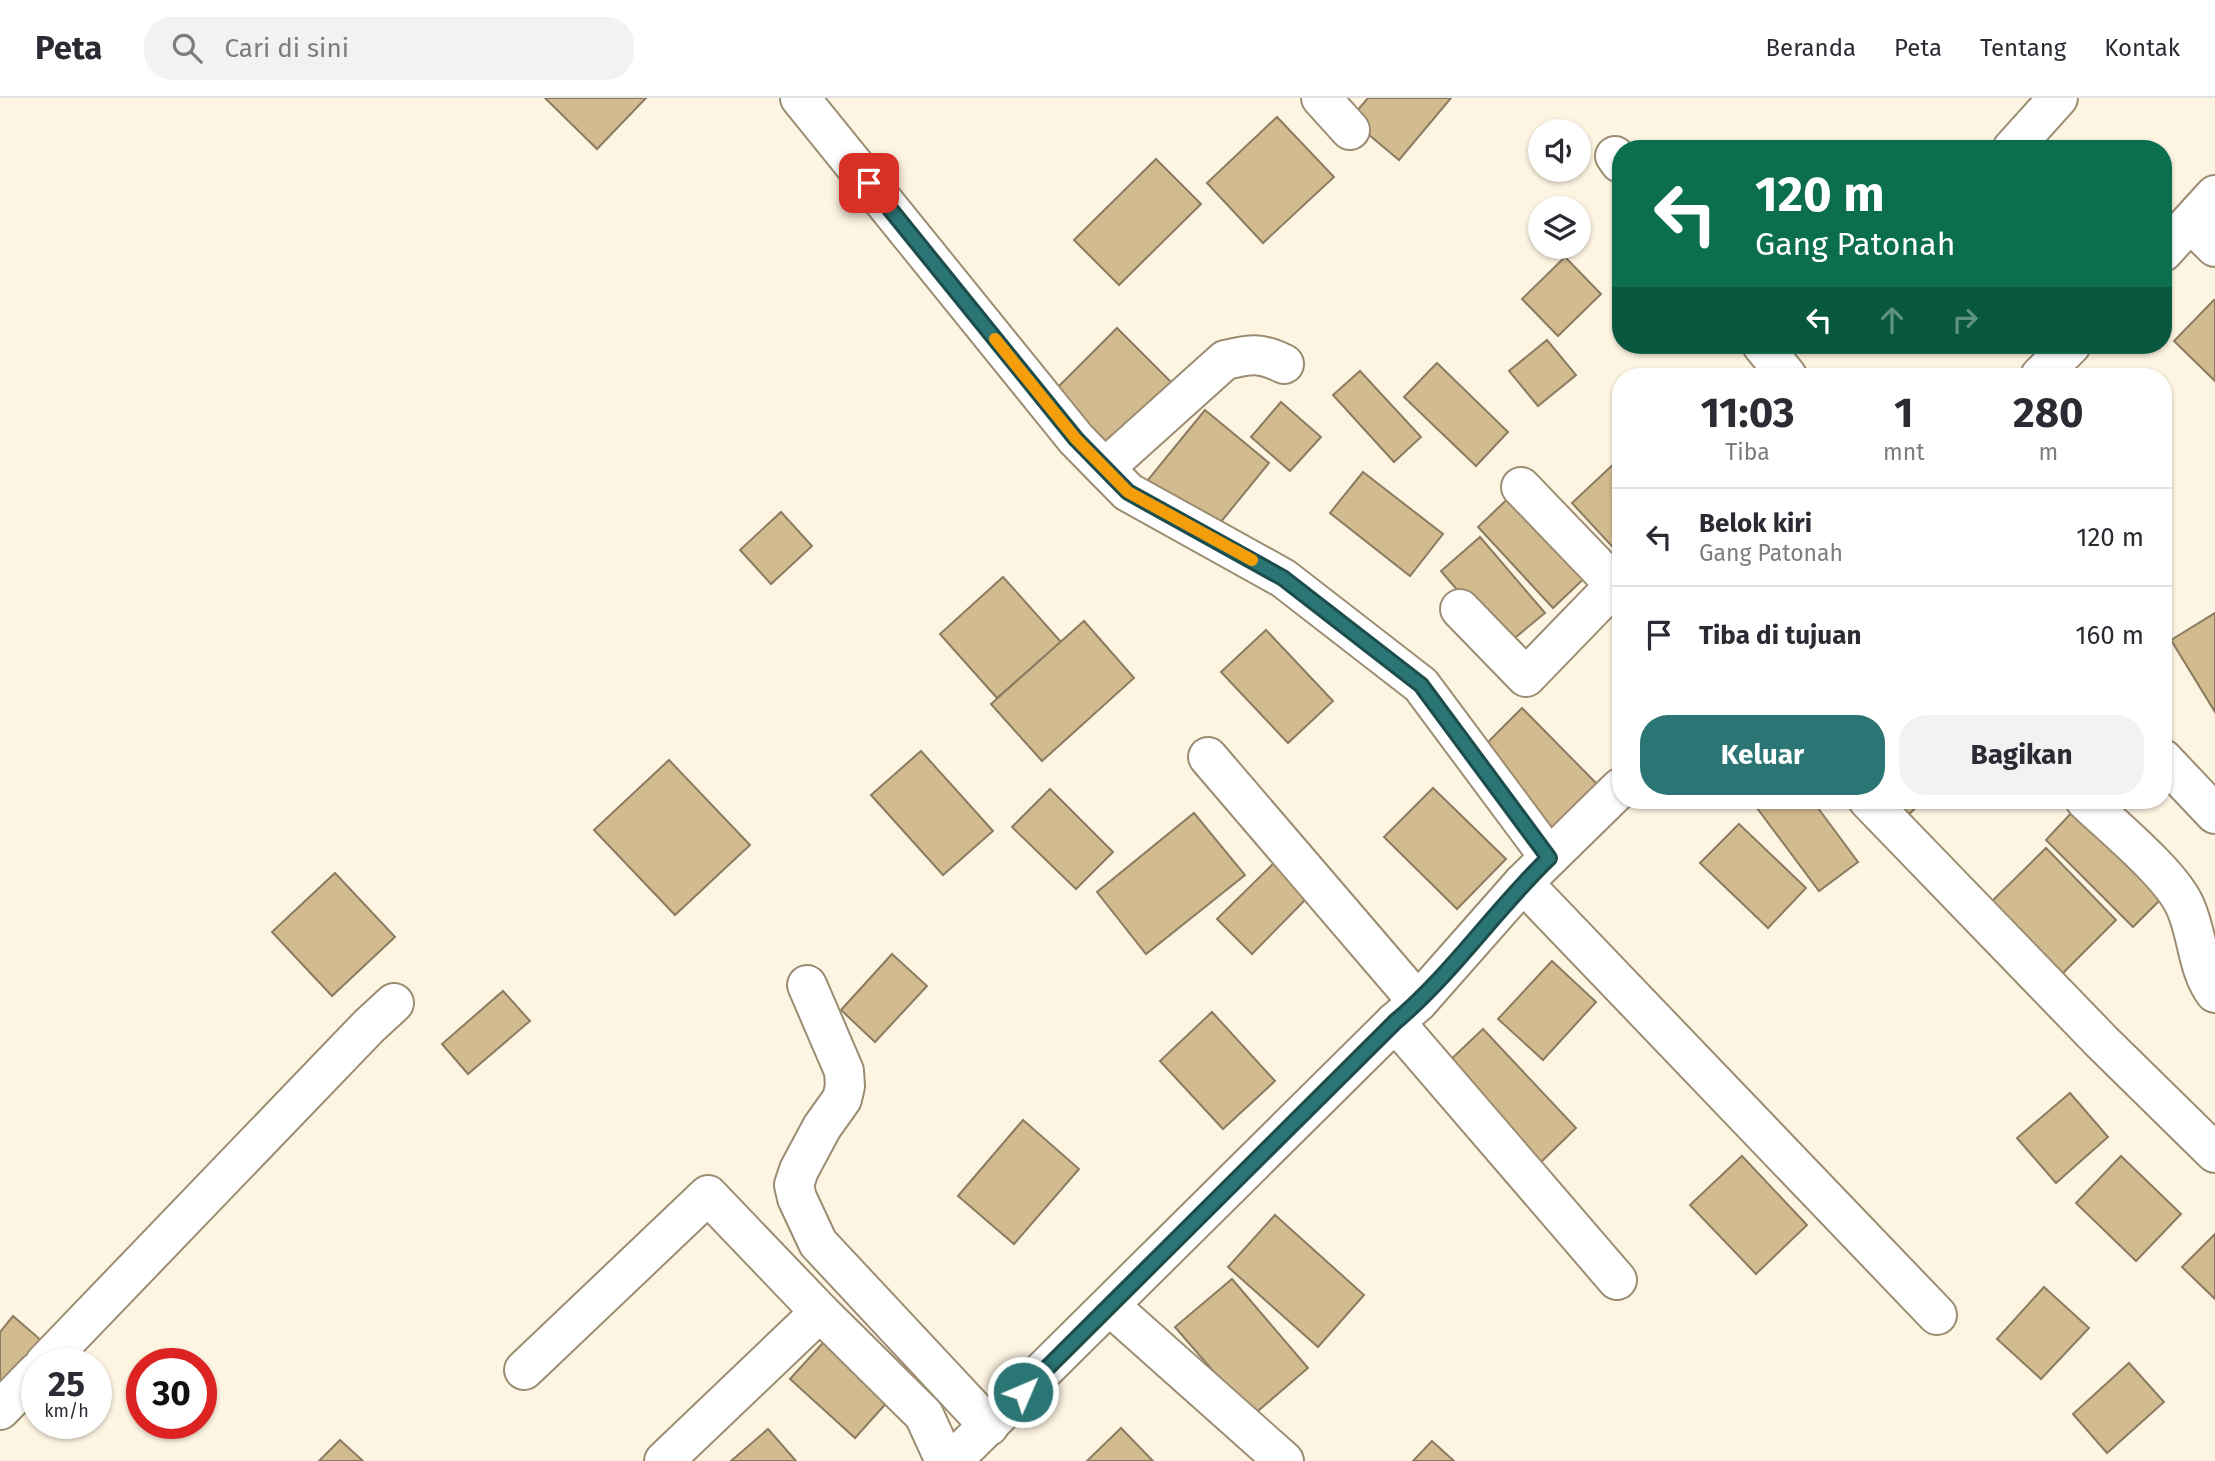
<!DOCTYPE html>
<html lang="id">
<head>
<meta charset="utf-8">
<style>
  body { margin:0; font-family:"Fira Sans",sans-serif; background:#f2f2f3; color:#2b2b33; height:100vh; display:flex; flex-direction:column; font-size:26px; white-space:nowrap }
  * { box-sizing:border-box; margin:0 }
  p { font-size:23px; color:#7c7c81 }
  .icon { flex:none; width:38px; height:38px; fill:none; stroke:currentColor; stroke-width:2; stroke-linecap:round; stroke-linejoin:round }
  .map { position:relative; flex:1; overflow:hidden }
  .details { position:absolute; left:1612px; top:270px; width:560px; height:441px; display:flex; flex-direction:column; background:#fff; border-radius:28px; box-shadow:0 2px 5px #0004 }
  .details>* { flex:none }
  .hud { position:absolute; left:1612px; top:42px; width:560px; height:214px; border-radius:28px; box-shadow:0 2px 5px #0004; background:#0b6e4f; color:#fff; overflow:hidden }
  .controls { position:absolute; left:1528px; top:21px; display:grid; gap:14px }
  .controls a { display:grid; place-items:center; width:63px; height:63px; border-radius:50%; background:#fff; box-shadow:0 2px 5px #0004; font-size:35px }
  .speed { position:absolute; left:21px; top:1250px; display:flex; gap:14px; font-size:35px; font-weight:700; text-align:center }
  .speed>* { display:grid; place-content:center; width:91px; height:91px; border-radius:50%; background:#fff; box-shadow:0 2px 5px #0004; line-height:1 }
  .speed small { font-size:18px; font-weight:400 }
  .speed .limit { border:10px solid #d22; background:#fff; color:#111 }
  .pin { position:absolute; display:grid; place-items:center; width:60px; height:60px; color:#fff; margin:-30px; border-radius:14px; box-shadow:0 4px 10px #0006 }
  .me { position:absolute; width:77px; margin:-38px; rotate:45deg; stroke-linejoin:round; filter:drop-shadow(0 0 5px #0008) }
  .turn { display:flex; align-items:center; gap:24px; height:147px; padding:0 28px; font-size:32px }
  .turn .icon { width:91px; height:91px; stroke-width:2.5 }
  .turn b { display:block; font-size:49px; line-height:60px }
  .lanes { display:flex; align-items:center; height:66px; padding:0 28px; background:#0003; justify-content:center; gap:35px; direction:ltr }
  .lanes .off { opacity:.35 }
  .eta { display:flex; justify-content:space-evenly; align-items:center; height:119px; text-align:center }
  .eta b { font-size:42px; font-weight:700; line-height:49px }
  .action { display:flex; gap:14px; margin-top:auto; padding:14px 28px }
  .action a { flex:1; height:80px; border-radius:28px; background:#2b7575; color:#fff; font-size:28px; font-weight:700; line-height:80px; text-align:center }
  .action a+a { background:#f2f2f3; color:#2b2b33 }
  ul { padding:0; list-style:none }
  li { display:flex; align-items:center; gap:21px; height:98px; padding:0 28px; border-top:2px solid #e1e1e2 }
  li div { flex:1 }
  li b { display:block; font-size:26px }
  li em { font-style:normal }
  header { display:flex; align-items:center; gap:42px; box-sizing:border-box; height:98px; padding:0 35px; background:#fff; border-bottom:2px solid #e1e1e2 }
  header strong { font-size:33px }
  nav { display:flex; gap:38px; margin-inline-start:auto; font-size:24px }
  .search { width:490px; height:63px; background:#f2f2f3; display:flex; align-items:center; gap:18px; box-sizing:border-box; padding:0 24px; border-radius:28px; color:#7c7c81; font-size:26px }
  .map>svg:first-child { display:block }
  .building { fill:#d3bb90; stroke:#8b7c61; stroke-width:2 }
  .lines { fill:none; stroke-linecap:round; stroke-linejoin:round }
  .street-casing { stroke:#9c8d72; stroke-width:42 }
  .street { stroke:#fff; stroke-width:38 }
  .route-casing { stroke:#1c4c4c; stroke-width:18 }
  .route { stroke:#2b7575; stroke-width:12 }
  .slow { stroke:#f59e0b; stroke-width:12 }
</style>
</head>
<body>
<header>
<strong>Peta</strong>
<div class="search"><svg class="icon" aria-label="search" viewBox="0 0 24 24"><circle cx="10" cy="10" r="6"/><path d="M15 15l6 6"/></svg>Cari di sini</div>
<nav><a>Beranda</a><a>Peta</a><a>Tentang</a><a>Kontak</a></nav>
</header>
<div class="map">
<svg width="2215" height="1363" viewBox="0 0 2215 1363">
  <rect width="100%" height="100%" fill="#fef4e2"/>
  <!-- building -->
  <g class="building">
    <path d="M 545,0 L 646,0 L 597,51 Z"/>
    <path d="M 1368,0 L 1451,0 L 1399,62 L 1350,21 Z"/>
    <path d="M 1277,19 L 1334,79 L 1263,145 L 1207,85 Z"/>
    <path d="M 1156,61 L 1201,106 L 1119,187 L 1074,142 Z"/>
    <path d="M 1565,159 L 1601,196 L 1558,238 L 1522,201 Z"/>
    <path d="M 2214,202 L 2215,203 L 2215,283 L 2174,243 Z"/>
    <path d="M 1117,230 L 1175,288 L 1106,357 L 1049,298 Z"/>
    <path d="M 1547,242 L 1576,277 L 1538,308 L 1509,273 Z"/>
    <path d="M 1437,265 L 1508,334 L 1476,368 L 1404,299 Z"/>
    <path d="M 1360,273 L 1421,339 L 1394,364 L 1333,297 Z"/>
    <path d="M 1281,304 L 1321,339 L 1290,373 L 1251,339 Z"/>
    <path d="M 1205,312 L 1269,365 L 1211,436 L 1147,383 Z"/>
    <path d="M 1620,360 L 1620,457 L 1572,405 Z"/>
    <path d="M 1363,374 L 1443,436 L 1410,478 L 1330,415 Z"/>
    <path d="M 1517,392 L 1593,472 L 1553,510 L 1478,429 Z"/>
    <path d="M 781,414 L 812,448 L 771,486 L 740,452 Z"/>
    <path d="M 1480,439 L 1545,515 L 1505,548 L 1441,473 Z"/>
    <path d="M 1003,479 L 1061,544 L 997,600 L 940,536 Z"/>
    <path d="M 2215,515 L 2215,614 L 2171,542 Z"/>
    <path d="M 1084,523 L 1134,580 L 1042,663 L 991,606 Z"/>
    <path d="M 1266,532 L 1333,603 L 1288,645 L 1221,574 Z"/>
    <path d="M 1522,610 L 1598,687 L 1554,731 L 1477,655 Z"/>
    <path d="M 921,653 L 993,733 L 943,777 L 871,697 Z"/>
    <path d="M 669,662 L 750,747 L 675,817 L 594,732 Z"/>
    <path d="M 1433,690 L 1506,761 L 1457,811 L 1384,739 Z"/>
    <path d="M 1050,691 L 1113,754 L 1076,791 L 1012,729 Z"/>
    <path d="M 1751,702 L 1812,702 L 1858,764 L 1819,793 Z"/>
    <path d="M 1887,702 L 1924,702 L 1905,720 Z"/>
    <path d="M 2075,711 L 2164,798 L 2133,829 L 2046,742 Z"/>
    <path d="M 1194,715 L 1245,777 L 1146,856 L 1097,794 Z"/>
    <path d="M 1739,726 L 1806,790 L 1768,830 L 1700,765 Z"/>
    <path d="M 2046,750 L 2116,822 L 2056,882 L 1985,810 Z"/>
    <path d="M 1275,764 L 1309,798 L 1252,856 L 1217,821 Z"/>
    <path d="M 335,775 L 395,839 L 332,898 L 272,834 Z"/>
    <path d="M 892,856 L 927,888 L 875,944 L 841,912 Z"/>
    <path d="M 1552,863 L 1596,904 L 1543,962 L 1498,921 Z"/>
    <path d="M 503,893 L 530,923 L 468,976 L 442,946 Z"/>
    <path d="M 1212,914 L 1275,983 L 1223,1031 L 1160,963 Z"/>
    <path d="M 1483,931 L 1576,1030 L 1540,1065 L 1446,966 Z"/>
    <path d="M 2070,995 L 2108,1039 L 2056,1085 L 2017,1040 Z"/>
    <path d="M 1023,1022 L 1079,1071 L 1014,1146 L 958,1098 Z"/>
    <path d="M 1742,1058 L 1807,1127 L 1756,1176 L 1690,1107 Z"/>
    <path d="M 2121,1058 L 2181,1116 L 2136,1163 L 2076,1105 Z"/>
    <path d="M 1275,1117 L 1364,1197 L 1318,1249 L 1228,1169 Z"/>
    <path d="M 2215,1136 L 2215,1201 L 2182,1169 Z"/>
    <path d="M 1232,1181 L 1308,1270 L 1252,1318 L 1175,1229 Z"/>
    <path d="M 2044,1189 L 2089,1230 L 2041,1281 L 1997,1241 Z"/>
    <path d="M 13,1218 L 42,1243 L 0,1293 L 0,1234 Z"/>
    <path d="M 843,1223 L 908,1281 L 855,1340 L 790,1281 Z"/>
    <path d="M 2129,1265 L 2164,1304 L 2107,1355 L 2073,1316 Z"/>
    <path d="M 1121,1330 L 1153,1363 L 1087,1363 Z"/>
    <path d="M 768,1331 L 796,1363 L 731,1363 Z"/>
    <path d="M 340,1342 L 363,1363 L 319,1363 Z"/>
    <path d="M 1432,1343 L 1454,1363 L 1413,1363 Z"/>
  </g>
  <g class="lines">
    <defs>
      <g id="street">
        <path d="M 800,0 L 1076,341 L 1128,394 L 1283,480 L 1421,587 L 1549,759"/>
        <path d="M 1321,0 L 1350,32"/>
        <path d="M 2012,51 L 2058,0"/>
        <path d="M 1615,58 L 1620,65"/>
        <path d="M 2191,125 L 2215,149"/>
        <path d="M 2163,154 L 2215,97"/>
        <path d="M 1762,247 L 1787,278"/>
        <path d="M 2040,278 L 2071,247"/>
        <path d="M 1105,370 L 1225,262 C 1251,256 1260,254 1284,266"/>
        <path d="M 1521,389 L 1620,492"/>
        <path d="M 1460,511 L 1526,579 L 1615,487"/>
        <path d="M 1208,659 L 1418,904"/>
        <path d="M 2163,661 L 2215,716"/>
        <path d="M 1868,702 L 2102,944 L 2215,1055"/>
        <path d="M 2085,702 C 2112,728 2171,776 2185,808 C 2198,836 2197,871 2215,895"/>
        <path d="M 1523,785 L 1937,1217"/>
        <path d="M 807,887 L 844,973 L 845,988 L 842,1001 L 822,1029 L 799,1072 L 794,1087 L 797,1100 L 818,1145 L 989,1328"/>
        <path d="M 1395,924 L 1617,1182"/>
        <path d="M 1110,1208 L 1284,1363"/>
        <path d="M 45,1265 L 369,928 L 394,905"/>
        <path d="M 524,1272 L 708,1097 L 820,1214"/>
        <path d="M 0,1312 L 37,1274"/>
        <path d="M 664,1363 L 820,1214 L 924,1317 L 945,1363"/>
        <path d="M 952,1363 L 1395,924 L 1418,904 L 1523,785 L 1620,690"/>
      </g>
    </defs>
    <!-- street casing -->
    <use href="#street" class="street-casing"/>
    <!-- street -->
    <use href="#street" class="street"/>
  </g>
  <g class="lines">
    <defs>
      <path id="route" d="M 869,85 L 1076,341 L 1128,394 L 1283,480 L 1421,587 L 1549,760 C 1495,812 1452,876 1395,924 L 1023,1294"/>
    </defs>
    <!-- route casing -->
    <use href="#route" class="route-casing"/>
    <!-- route -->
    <use href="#route" class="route"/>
    <!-- slow -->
    <path class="slow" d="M 995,241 L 1076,341 L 1128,394 L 1252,462"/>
  </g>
</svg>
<div class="controls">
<a><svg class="icon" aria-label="sound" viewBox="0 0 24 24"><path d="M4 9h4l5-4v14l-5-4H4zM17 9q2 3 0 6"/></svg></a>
<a><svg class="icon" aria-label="layers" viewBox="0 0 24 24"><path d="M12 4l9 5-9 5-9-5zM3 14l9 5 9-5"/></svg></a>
</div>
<div class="speed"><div>25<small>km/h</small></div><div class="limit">30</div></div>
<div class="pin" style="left:869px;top:85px;background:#d93025"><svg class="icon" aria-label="arrive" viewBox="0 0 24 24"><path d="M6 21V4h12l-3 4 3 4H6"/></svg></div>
<svg class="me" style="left:1023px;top:1294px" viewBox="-20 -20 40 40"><circle r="17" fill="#2b7575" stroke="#fff" stroke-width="3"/><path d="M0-11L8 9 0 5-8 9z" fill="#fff"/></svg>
<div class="hud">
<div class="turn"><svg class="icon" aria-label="left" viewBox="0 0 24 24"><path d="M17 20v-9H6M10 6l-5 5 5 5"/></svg><div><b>120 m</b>Gang Patonah</div></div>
<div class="lanes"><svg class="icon" aria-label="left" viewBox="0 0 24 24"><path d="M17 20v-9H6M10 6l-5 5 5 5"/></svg><svg class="icon off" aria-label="ahead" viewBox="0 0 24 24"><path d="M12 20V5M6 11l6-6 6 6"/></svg><svg class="icon off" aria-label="right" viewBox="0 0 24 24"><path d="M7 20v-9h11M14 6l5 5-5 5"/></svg></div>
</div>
<section class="details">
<div class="eta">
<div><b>11:03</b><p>Tiba</p></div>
<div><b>1</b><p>mnt</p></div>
<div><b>280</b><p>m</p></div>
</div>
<ul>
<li><svg class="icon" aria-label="left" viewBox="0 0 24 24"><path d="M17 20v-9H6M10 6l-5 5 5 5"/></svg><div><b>Belok kiri</b><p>Gang Patonah</p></div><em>120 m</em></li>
<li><svg class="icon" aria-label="arrive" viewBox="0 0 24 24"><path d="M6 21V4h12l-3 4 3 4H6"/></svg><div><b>Tiba di tujuan</b></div><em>160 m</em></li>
</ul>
<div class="action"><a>Keluar</a><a>Bagikan</a></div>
</section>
</div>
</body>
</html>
